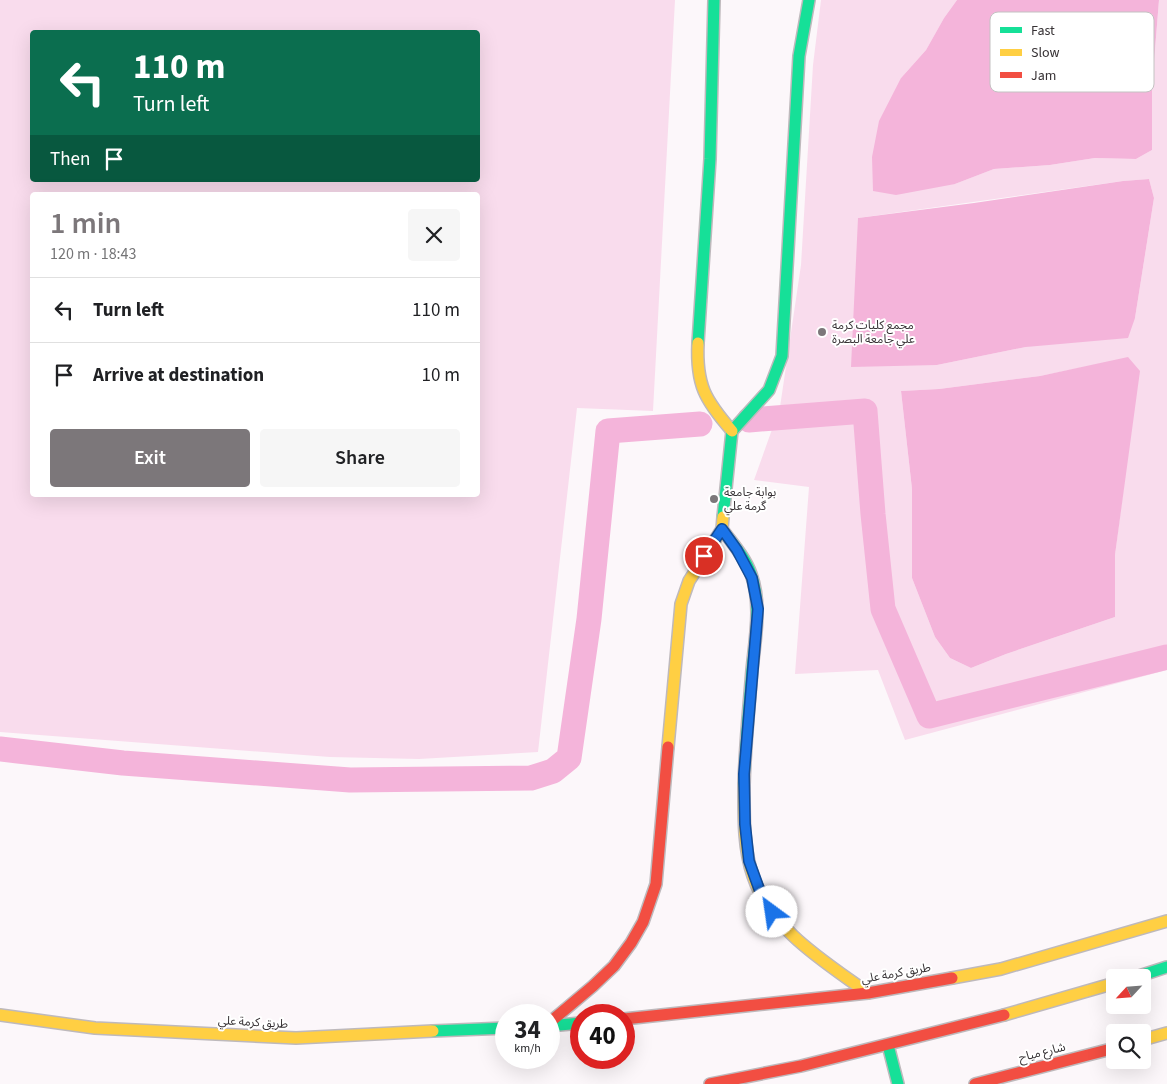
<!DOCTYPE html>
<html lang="en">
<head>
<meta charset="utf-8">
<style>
  body { margin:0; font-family:"Source Sans 3","Noto Sans Arabic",sans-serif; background:#f6f6f6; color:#202124; height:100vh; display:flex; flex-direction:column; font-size:19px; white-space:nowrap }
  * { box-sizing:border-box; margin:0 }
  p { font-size:16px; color:#757577 }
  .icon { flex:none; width:28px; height:28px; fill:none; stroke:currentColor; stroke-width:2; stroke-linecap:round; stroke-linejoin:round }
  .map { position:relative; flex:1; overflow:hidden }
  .sheet { position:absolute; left:30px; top:192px; width:450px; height:305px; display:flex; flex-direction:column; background:#fff; border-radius:5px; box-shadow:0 5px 20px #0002 }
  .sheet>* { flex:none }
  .banner { position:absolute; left:30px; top:30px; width:450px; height:152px; border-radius:5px; box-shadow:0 5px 20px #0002; background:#0b6e4f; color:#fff; overflow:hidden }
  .needle { width:32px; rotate:244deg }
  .tools { position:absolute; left:1106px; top:969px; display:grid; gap:10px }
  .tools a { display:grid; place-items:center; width:45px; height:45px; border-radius:5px; background:#fff; box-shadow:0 5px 20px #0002; font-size:25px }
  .speed { position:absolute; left:495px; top:1004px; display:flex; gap:10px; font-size:25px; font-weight:700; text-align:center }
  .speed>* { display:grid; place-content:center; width:65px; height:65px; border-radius:50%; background:#fff; box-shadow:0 5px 20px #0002; line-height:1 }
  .speed small { font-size:12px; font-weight:400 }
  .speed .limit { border:8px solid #d22; background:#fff; color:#111 }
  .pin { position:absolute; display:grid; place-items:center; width:42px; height:42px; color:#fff; margin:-21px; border:2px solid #fff; border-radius:50%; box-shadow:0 1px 5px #0007 }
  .me { position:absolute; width:55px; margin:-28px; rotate:329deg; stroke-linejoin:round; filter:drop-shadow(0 0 4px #0008) }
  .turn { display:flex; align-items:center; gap:18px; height:105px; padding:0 20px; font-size:22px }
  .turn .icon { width:65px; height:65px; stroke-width:2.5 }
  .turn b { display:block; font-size:35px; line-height:42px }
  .then { display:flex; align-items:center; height:48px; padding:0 20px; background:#0003; gap:10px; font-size:19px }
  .round { display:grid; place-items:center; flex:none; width:52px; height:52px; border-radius:5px; background:#f6f6f6 }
  .head { display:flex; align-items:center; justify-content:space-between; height:85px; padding:0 20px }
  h1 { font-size:30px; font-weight:600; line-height:38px; color:#7c777a }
  .button { display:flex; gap:10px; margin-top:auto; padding:10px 20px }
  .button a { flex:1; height:58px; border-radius:5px; background:#7c777a; color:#fff; font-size:20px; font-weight:600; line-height:58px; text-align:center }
  .button a+a { background:#f6f6f6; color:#202124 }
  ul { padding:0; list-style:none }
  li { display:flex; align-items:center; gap:15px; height:65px; padding:0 20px; border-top:1px solid #e0e0e0 }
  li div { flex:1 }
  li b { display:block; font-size:19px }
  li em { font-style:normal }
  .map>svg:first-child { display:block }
  .green { fill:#f9dced; fill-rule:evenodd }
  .water { fill:#f4b4da }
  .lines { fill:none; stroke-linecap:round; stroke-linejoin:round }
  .canal { stroke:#f4b4da; stroke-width:25 }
  .fast-casing { stroke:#beb9bc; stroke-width:14 }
  .slow-casing { stroke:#beb9bc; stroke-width:14 }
  .jam-casing { stroke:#beb9bc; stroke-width:14 }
  .fast { stroke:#16e098; stroke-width:11 }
  .slow { stroke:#ffcf43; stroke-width:11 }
  .jam { stroke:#f24e42; stroke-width:11 }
  .route-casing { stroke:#114b97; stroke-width:12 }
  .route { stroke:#1a73e8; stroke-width:9 }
  .poi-dot { fill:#7c777a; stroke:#fff; stroke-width:2 }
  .labels { text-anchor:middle; stroke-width:4; stroke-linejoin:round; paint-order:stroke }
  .poi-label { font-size:12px; fill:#373235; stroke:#fff; text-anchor:start }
  .street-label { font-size:12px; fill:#373235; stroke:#fff }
  .key { fill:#fff; stroke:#c3c2c2; stroke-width:1 }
  .key-label { font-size:14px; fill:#373235 }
</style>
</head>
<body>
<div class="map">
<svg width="1167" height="1084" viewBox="0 0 1167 1084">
  <rect width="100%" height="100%" fill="#fcf7fa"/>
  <!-- green -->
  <g class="green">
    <path d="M 0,0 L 675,0 L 653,411 L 577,408 L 538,752 L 419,759 L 330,757 L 0,732 ZM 32,32 L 478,32 L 478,180 L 32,180 ZM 32,195 L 478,195 L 478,495 L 32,495 Z"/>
    <path d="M 821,0 L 957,0 L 944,18 L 926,50 L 901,78 L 955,184 L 994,169 L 1050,165 L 1095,158 L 1136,159 L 1152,150 L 1152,87 L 1159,0 L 1167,0 L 1167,670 L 905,740 L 878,670 L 795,674 L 809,487 L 754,480 L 780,407 L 801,265 L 813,65 ZM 1149,179 L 1154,198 L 1135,318 L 1026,347 L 937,365 L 858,218 L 1123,181 ZM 1128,358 L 1125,476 L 1115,555 L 1115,617 L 1006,654 L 971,668 L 950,658 L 935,637 L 912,578 L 912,489 L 901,391 L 939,389 L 1040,376 Z"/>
  </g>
  <!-- water -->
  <g class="water">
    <path d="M 957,0 L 1159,0 L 1152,87 L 1152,150 L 1136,159 L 1095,158 L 1050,165 L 994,169 L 955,184 L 896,195 L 873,191 L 872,157 L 879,121 L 901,78 L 926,50 L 944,18 Z"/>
    <path d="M 1149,179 L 1154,198 L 1135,318 L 1128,338 L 1026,347 L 937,365 L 851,367 L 858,218 L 974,203 L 1123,181 Z"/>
    <path d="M 1128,357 L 1140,371 L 1115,555 L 1115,617 L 1006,654 L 971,668 L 950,658 L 935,637 L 912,578 L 912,489 L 901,391 L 939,389 L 1040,376 Z"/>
  </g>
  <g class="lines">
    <!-- canal -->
    <g class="canal">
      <path d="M 749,420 L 865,411 L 873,514 L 883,609 L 929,716 L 1167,657"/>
      <path d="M 0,749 L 123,763 L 350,780 L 531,778 L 553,771 L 569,758 L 589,619 L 608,431 L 700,424"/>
    </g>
    <defs>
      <g id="fast">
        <path d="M 698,343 L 710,159 L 714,0"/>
        <path d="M 723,517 L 732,431 L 769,390 L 782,356 L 799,56 L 809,0"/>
        <path d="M 722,529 C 732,543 745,557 751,574 C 762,604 755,639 752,670 C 749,708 745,746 744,785"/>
        <path d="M 1133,978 L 1167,967"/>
        <path d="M 549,1026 L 581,1023"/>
        <path d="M 433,1031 L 506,1028"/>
        <path d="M 888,1045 L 898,1084"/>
      </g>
      <g id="slow">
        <path d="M 698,343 C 696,385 705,400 732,431"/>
        <path d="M 668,747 L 681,604 L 689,581 L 722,529 L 723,517"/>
        <path d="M 744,785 C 744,815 743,847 753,876 C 771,930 824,961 868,993"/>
        <path d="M 952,978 L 1001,969 L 1167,921"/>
        <path d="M 0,1015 L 95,1028 L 296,1038 L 433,1031"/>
        <path d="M 1004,1015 L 1115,983"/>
        <path d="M 1142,1040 L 1167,1033"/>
      </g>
      <g id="jam">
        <path d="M 624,1019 L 868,993 L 952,978"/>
        <path d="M 549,1023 L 593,986 L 614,966 L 631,943 L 643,922 L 656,884 L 668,747"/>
        <path d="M 710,1084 L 801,1066 L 1004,1015"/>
        <path d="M 975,1084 L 1115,1048"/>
      </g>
    </defs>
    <!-- fast casing -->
    <use href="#fast" class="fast-casing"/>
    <!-- slow casing -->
    <use href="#slow" class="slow-casing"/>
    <!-- jam casing -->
    <use href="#jam" class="jam-casing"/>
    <!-- fast -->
    <use href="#fast" class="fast"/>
    <!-- slow -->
    <use href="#slow" class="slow"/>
    <!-- jam -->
    <use href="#jam" class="jam"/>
  </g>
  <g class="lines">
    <defs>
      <path id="route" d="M 704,556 L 722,529 L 737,550 L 752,578 L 758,609 L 744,774 L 745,824 L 749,861 L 762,897 L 772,912"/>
    </defs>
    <!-- route casing -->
    <use href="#route" class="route-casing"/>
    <!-- route -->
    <use href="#route" class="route"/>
  </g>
  <!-- markers -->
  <g class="poi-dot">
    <circle cx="822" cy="332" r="5"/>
    <circle cx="714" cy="499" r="5"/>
  </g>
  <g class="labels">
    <!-- poi labels -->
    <g class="poi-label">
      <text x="832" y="329">مجمع كليات كرمة<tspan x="832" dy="14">علي جامعة البصرة</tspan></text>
      <text x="724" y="496">بوابة جامعة<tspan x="724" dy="14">گرمة علي</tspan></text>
    </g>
    <!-- street labels -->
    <g class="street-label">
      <text transform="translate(896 973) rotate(-10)" y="4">طريق كرمة علي</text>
      <text transform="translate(253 1022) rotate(3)" y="4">طريق كرمة علي</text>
      <text transform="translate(1042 1052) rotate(-14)" y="4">شارع مياح</text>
    </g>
  </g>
  <!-- legend -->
  <rect x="990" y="12" width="164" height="80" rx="8" class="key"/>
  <rect x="1000" y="27" width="22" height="6" fill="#16e098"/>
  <rect x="1000" y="49" width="22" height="7" fill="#ffcf43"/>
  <rect x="1000" y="72" width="22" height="6" fill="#f24e42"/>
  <g class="key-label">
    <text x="1031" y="35">Fast</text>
    <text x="1031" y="57">Slow</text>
    <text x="1031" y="80">Jam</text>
  </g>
</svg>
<div class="tools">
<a><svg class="needle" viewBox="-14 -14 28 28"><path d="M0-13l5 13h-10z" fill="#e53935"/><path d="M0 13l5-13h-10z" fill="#757577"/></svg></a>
<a><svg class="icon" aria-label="search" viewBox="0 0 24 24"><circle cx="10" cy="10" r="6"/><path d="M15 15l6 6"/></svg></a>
</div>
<div class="speed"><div>34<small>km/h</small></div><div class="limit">40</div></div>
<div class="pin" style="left:704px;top:556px;background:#d93025"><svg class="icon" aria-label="arrive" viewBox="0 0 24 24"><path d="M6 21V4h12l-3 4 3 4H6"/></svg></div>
<svg class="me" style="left:772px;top:912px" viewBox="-20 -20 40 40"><circle r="19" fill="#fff"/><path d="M0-13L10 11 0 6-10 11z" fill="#1a73e8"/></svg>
<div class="banner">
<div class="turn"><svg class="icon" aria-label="left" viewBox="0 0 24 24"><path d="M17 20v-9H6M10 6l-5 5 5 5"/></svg><div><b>110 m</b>Turn left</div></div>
<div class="then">Then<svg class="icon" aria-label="arrive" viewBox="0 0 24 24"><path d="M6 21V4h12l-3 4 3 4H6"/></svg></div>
</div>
<section class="sheet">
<div class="head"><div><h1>1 min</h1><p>120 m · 18:43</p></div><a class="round"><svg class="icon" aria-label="close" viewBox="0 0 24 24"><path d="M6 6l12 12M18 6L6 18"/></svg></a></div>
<ul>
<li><svg class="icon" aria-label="left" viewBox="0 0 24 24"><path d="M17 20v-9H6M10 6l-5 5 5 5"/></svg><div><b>Turn left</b></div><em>110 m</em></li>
<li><svg class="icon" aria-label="arrive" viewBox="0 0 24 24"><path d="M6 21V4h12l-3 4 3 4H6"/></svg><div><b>Arrive at destination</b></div><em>10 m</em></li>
</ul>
<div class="button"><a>Exit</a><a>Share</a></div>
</section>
</div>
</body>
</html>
